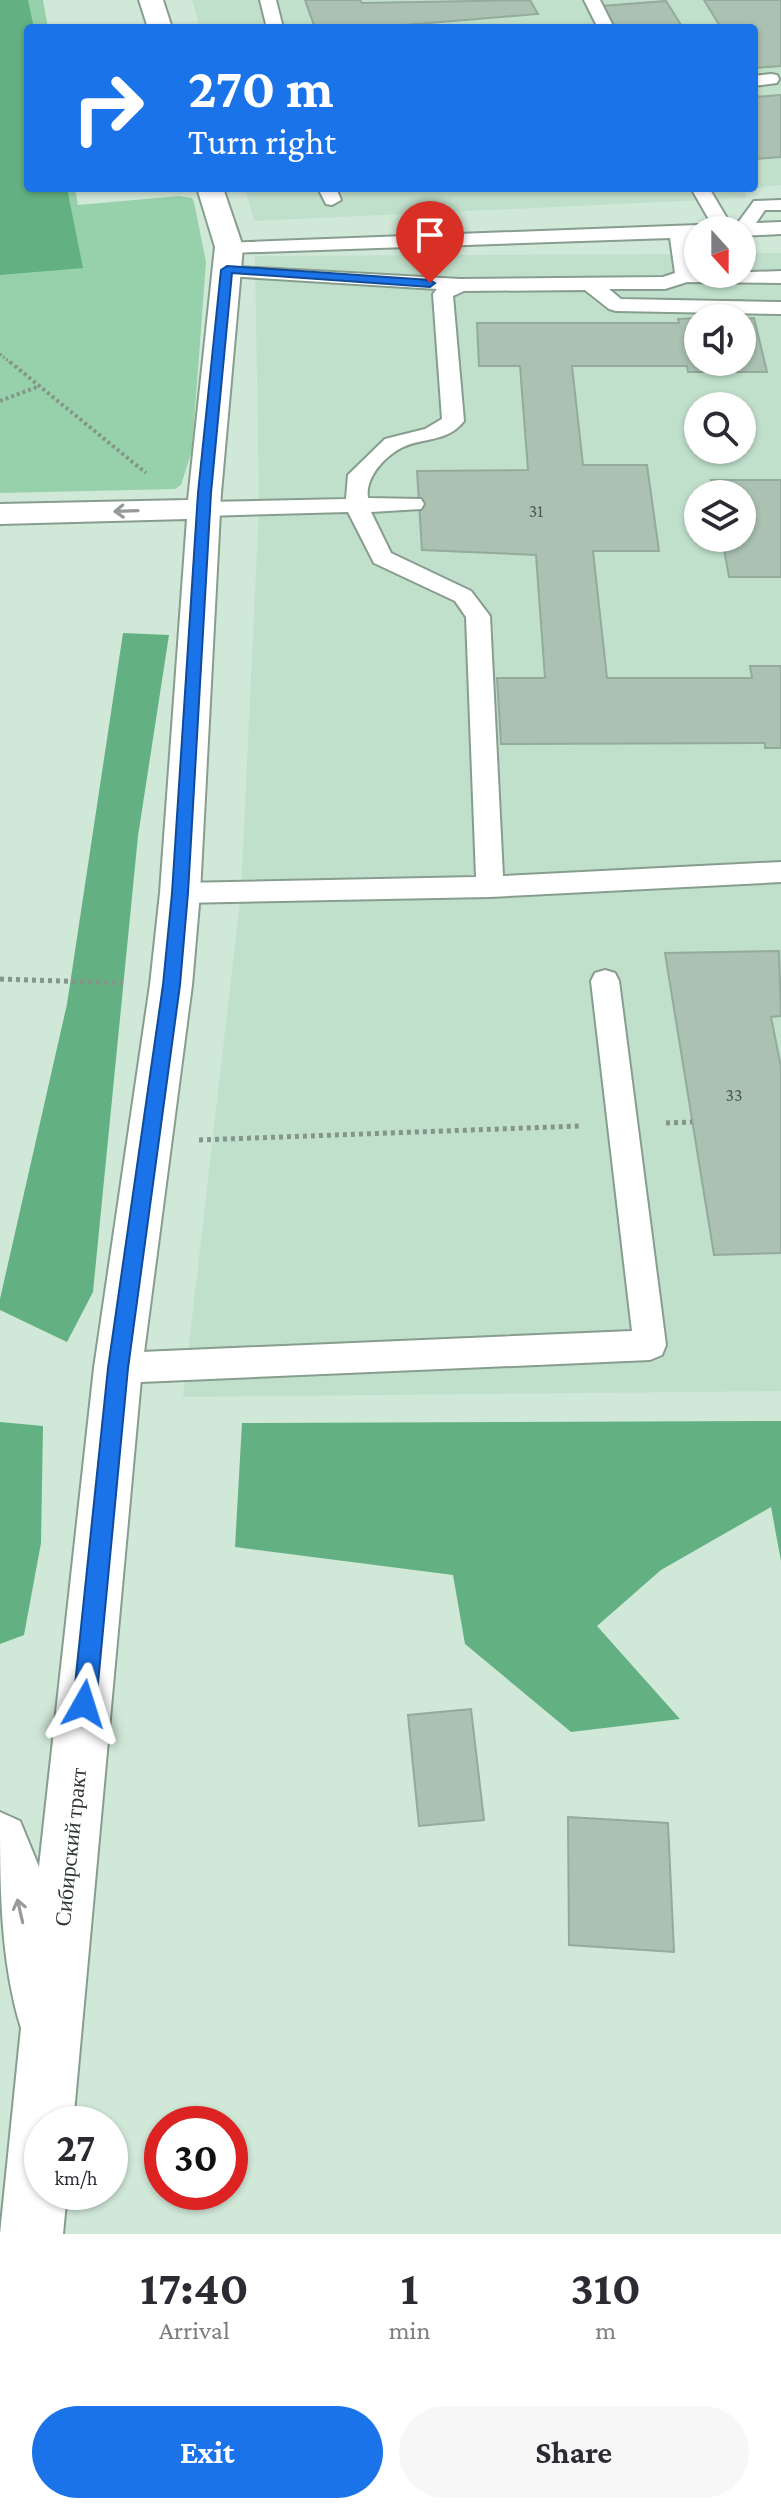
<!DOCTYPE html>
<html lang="en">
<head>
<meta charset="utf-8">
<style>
  body { margin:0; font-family:"Crimson Pro",serif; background:#f7f7f7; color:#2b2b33; height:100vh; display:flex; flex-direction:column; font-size:30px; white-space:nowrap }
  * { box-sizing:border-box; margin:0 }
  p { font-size:26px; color:#7c7c81 }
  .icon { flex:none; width:44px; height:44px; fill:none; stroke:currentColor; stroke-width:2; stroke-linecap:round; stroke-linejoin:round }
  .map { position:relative; height:2234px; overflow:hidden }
  .details { display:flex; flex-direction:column; background:#fff; flex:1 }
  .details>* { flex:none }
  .guide { position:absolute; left:24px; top:24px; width:734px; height:168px; border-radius:8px; box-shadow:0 2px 6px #0004; background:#1a73e8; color:#fff; overflow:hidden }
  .needle { width:52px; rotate:159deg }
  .controls { position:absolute; left:684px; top:216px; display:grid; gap:16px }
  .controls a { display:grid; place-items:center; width:72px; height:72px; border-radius:50%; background:#fff; box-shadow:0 2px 6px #0004; font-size:40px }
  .speed { position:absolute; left:24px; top:2106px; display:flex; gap:16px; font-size:40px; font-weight:700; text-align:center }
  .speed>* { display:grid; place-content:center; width:104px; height:104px; border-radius:50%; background:#fff; box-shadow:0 2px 6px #0004; line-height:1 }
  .speed small { font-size:20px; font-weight:400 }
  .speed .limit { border:12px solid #d22; background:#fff; color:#111 }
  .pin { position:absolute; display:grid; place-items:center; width:68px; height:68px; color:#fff; margin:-82px -34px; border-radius:50% 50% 50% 0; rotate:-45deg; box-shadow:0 0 8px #0007 }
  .pin .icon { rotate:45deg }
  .me { position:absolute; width:88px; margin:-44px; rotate:6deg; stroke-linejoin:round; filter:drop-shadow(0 0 6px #0008) }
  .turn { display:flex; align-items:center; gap:28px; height:168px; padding:0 32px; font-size:36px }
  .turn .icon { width:104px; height:104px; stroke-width:2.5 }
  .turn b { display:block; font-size:56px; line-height:68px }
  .eta { display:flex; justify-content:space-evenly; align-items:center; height:136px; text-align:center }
  .eta b { font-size:48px; font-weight:700; line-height:56px }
  .primary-button { display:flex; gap:16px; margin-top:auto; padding:16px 32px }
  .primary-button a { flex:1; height:92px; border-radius:48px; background:#1a73e8; color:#fff; font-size:32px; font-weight:700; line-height:92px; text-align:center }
  .primary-button a+a { background:#f7f7f7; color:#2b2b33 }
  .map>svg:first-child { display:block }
  .built { fill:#c1e0cb; fill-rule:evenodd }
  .green { fill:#97d1ab }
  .forest { fill:#63b182 }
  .building { fill:#abc2b2; stroke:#94aa9b; stroke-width:2 }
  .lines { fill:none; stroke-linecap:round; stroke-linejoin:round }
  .service-casing { stroke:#879d8e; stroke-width:4 }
  .minor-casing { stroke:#879d8e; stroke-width:4 }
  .path-far2 { stroke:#84958a; stroke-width:3; stroke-dasharray:2 2; stroke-linecap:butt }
  .path-far1 { stroke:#84958a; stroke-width:4; stroke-dasharray:3 3; stroke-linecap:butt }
  .path { stroke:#84958a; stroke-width:5; stroke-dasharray:4 4; stroke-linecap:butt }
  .service { fill:#fff; fill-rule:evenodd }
  .minor { fill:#fff; fill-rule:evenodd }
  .oneway { stroke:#969a98 }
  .route { fill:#1a73e8; stroke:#114b97; stroke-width:2 }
  .labels { text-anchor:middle; stroke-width:6; stroke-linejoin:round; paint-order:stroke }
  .number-label { font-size:18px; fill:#4c5950 }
  .street-label { font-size:22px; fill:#2d3630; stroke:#fff }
</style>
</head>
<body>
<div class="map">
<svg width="781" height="2234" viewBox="0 0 781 2234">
  <rect width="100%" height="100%" fill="#d0e8d8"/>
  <!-- built -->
  <g class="built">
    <path d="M 192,0 L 781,0 L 781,185 L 754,188 L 754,28 L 200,28 Z"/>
    <path d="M 245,188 L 749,188 L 743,189 L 747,198 L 254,221 Z"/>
    <path d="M 742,253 L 781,253 L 781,1391 L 183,1397 L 241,892 L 259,506 L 255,256 L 698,254 L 698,274 L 742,274 ZM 698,318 L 742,318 L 742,362 L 698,362 ZM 698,406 L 742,406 L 742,450 L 698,450 ZM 698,494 L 742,494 L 742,538 L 698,538 Z"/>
  </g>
  <!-- green -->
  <path class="green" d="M 0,0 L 43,0 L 48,28 L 28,28 L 28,188 L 75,188 L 78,205 L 179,196 L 192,198 L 194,202 L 206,262 L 192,450 L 181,485 L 175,489 L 0,493 Z"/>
  <!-- forest -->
  <g class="forest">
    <path d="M 0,0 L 28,0 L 34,28 L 28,28 L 28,188 L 67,188 L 83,268 L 0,275 Z"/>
    <path d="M 123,633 L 169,635 L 138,836 L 93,1292 L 67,1342 L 0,1310 L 0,1299 L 67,1004 Z"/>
    <path d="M 781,1421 L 781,1561 L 771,1507 L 661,1570 L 597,1626 L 680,1719 L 571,1732 L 465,1644 L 453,1575 L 235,1547 L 242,1423 Z"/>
    <path d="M 0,1422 L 43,1426 L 41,1543 L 24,1635 L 0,1644 Z"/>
  </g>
  <!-- building -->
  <g class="building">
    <path d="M 305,0 L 360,0 L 362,3 L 530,0 L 538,14 L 369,28 L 315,28 Z"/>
    <path d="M 704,0 L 781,0 L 781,66 L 754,68 L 754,28 L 721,28 Z"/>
    <path d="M 666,1 L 683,28 L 614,28 L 602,6 Z"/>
    <path d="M 781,95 L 781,157 L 754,159 L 754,97 Z"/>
    <path d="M 694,300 L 742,300 L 746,319 L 697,318 Z"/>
    <path d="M 698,318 L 698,362 L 742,362 L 742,319 L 754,318 L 767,372 L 688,372 L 687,366 L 572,366 L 583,465 L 647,465 L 659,551 L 593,551 L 607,678 L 752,678 L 750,666 L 781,666 L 781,748 L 765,748 L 765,743 L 501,744 L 497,678 L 545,678 L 536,555 L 422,550 L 417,471 L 528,470 L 520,366 L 479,366 L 477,323 L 679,323 L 678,319 Z"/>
    <path d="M 711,480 L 781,480 L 781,577 L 729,577 L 722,538 L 742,538 L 742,494 L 714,494 Z"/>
    <path d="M 779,951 L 781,1016 L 771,1017 L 781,1067 L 781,1253 L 714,1255 L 665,953 Z"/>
    <path d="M 471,1709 L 484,1820 L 419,1826 L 408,1715 Z"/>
    <path d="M 568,1817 L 668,1823 L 674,1952 L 569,1945 Z"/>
  </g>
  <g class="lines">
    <defs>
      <g id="service">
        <path d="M 260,0 L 276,0 L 283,28 L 267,28 Z"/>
        <path d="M 584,0 L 600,0 L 614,28 L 598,28 Z"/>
        <path d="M 771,74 L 777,75 L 779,79 L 777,83 L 754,86 L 754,76 Z"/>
        <path d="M 318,188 L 336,188 L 341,200 L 332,205 L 326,204 Z"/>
        <path d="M 691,188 L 709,188 L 731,225 L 737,224 L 754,201 L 781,200 L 781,210 L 765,210 L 756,223 L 781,222 L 781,234 L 742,236 L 742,230 L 715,230 Z"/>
        <path d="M 698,225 L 707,230 L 698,230 L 698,237 L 689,237 L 694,270 L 698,270 L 698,274 L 781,271 L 781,283 L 687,282 L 665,289 L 609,289 L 621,299 L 781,302 L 781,314 L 616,311 L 609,309 L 585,290 L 464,291 L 453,296 L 464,421 C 447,443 422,437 401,448 C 383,458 365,478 368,498 L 421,499 L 424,504 L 421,509 L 371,512 L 391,553 L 471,591 L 490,616 L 503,876 L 781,862 L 781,882 L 490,897 L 180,903 L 170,900 L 166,893 L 170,886 L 180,883 L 476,877 L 466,617 L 455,601 L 374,563 L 348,512 L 204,516 L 193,509 L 204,502 L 346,499 L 348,475 L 385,439 L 425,429 L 442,419 L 433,294 L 437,289 L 227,276 L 220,274 L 217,270 L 220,266 L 460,279 L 663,277 L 675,273 L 670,238 L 229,253 L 220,247 L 222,243 Z"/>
        <path d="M 605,970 L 615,973 L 619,981 L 666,1345 L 662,1355 L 650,1360 L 118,1383 L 106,1379 L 101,1368 L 106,1357 L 118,1353 L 632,1331 L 591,981 L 595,973 Z"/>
      </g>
      <g id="minor">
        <path d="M 139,0 L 163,0 L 172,28 L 148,28 Z"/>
        <path d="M 197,188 L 223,188 L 243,247 L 221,493 L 200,893 L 192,985 L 142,1368 L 73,2124 L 42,2124 L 42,2192 L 67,2192 L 63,2234 L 0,2234 L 21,2028 C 0,1960 0,1885 0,1812 L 20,1821 L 39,1867 L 94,1368 L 150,985 L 160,893 L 187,519 L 0,524 L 0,504 L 188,500 L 215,247 Z"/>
      </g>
    </defs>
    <!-- service casing -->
    <use href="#service" class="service-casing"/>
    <!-- minor casing -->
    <use href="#minor" class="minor-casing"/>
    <!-- path-far2 -->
    <path class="path-far2" d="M 0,354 L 12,364"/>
    <!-- path-far1 -->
    <g class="path-far1">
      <path d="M 10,362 L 146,473"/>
      <path d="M 0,401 L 37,387"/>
    </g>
    <!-- path -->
    <g class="path">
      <path d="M 0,979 L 123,983"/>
      <path d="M 666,1123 L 692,1122"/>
      <path d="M 199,1140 L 580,1126"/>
    </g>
    <!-- service -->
    <use href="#service" class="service"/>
    <!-- minor -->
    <use href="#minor" class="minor"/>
  </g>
  <!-- one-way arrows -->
  <defs><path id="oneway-shaft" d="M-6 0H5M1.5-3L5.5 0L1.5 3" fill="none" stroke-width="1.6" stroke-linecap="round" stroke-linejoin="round" transform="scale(2)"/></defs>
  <g class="oneway">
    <use href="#oneway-shaft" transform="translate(126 511) rotate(178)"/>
    <use href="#oneway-shaft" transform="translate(20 1911) rotate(-103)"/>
  </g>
  <!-- route -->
  <path class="route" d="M 227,266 L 430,280 L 435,283 L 430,287 L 232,273 L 211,493 L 188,893 L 180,985 L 128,1368 L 96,1704 L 92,1712 L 84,1716 L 76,1712 L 73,1704 L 108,1368 L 163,985 L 172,893 L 198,493 L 221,270 Z"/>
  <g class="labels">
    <!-- number labels -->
    <g class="number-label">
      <text x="536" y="517">31</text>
      <text x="734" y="1101">33</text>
    </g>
    <!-- street labels -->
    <g class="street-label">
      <text transform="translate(70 1847) rotate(-84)" y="8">Сибирский тракт</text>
    </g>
  </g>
</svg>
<div class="controls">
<a><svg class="needle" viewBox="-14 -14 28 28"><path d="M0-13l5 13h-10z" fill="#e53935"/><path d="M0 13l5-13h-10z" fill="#7c7c81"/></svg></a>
<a><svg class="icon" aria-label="sound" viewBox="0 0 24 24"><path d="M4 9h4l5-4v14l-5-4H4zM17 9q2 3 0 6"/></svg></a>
<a><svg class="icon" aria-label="search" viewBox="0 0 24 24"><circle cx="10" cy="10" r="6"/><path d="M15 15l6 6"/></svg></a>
<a><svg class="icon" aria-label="layers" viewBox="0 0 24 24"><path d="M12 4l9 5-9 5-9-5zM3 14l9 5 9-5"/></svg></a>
</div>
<div class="speed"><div>27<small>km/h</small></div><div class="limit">30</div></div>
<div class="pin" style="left:430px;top:283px;background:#d93025"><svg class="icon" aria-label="arrive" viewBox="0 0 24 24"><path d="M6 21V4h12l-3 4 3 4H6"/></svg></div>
<svg class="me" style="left:84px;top:1704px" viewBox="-20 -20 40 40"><path d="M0-17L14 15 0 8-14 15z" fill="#1a73e8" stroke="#fff" stroke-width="4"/></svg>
<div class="guide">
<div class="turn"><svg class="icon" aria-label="right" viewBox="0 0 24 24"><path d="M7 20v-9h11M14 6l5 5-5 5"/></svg><div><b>270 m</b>Turn right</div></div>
</div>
</div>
<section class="details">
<div class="eta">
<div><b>17:40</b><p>Arrival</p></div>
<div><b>1</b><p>min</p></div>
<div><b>310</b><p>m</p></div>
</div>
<div class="primary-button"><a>Exit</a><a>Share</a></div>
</section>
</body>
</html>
